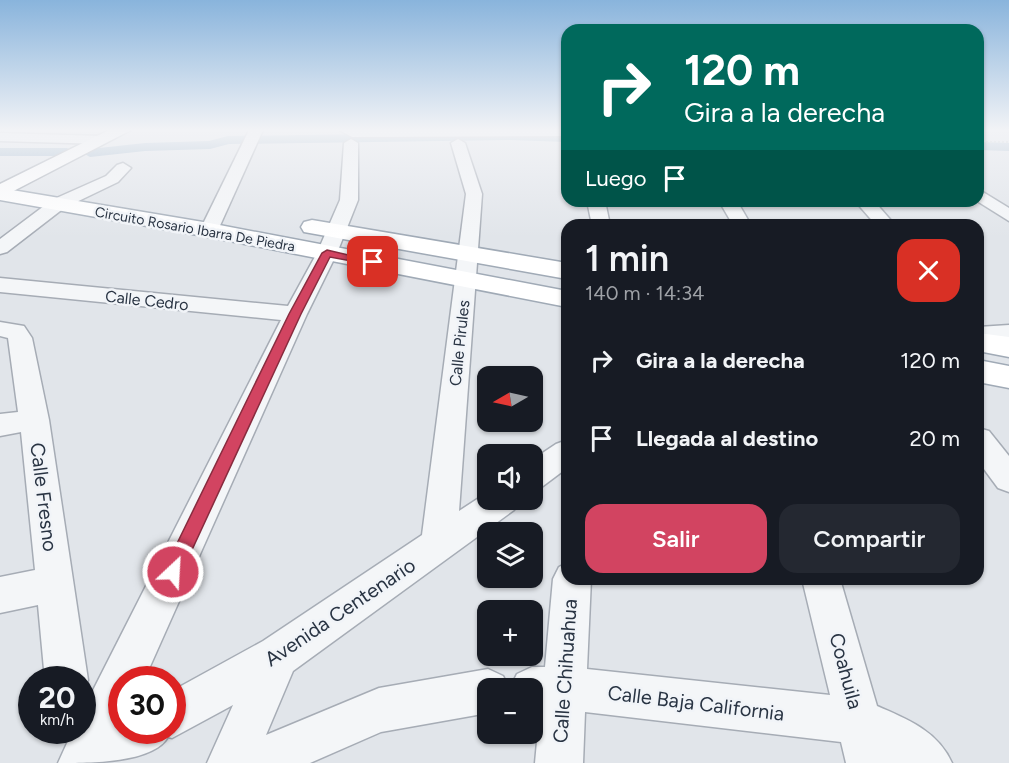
<!DOCTYPE html>
<html lang="es">
<head>
<meta charset="utf-8">
<style>
  body { margin:0; font-family:Figtree,sans-serif; background:#242831; color:#f1f3f6; height:100vh; display:flex; flex-direction:column; font-size:22px; white-space:nowrap }
  * { box-sizing:border-box; margin:0 }
  p { font-size:20px; color:#9ea1a6 }
  .icon { flex:none; width:33px; height:33px; fill:none; stroke:currentColor; stroke-width:2; stroke-linecap:round; stroke-linejoin:round }
  .map { position:relative; flex:1; overflow:hidden }
  .details { position:absolute; left:561px; top:219px; width:423px; height:366px; display:flex; flex-direction:column; background:#171b24; border-radius:18px; box-shadow:0 2px 4px #0004 }
  .details>* { flex:none }
  .hud { position:absolute; left:561px; top:24px; width:423px; height:183px; border-radius:18px; box-shadow:0 2px 4px #0004; background:#00695c; color:#fff; overflow:hidden }
  .needle { width:39px; rotate:261deg }
  .controls { position:absolute; left:477px; top:366px; display:grid; gap:12px }
  .controls a { display:grid; place-items:center; width:66px; height:66px; border-radius:12px; background:#171b24; box-shadow:0 2px 4px #0004; font-size:30px }
  .speed { position:absolute; left:18px; top:666px; display:flex; gap:12px; font-size:30px; font-weight:700; text-align:center }
  .speed>* { display:grid; place-content:center; width:78px; height:78px; border-radius:50%; background:#171b24; box-shadow:0 2px 4px #0004; line-height:1 }
  .speed small { font-size:15px; font-weight:400 }
  .speed .limit { border:9px solid #d22; background:#fff; color:#111 }
  .pin { position:absolute; display:grid; place-items:center; width:51px; height:51px; color:#fff; margin:-26px; border-radius:12px; box-shadow:0 3px 9px #0006 }
  .me { position:absolute; width:66px; margin:-33px; rotate:25deg; stroke-linejoin:round; filter:drop-shadow(0 0 4px #0008) }
  .turn { display:flex; align-items:center; gap:21px; height:126px; padding:0 24px; font-size:27px }
  .turn .icon { width:78px; height:78px; stroke-width:2.5 }
  .turn b { display:block; font-size:42px; line-height:51px }
  .then { display:flex; align-items:center; height:57px; padding:0 24px; background:#0003; gap:12px; font-size:22px }
  .round { display:grid; place-items:center; flex:none; width:63px; height:63px; border-radius:18px; background:#242831 }
  .head { display:flex; align-items:center; justify-content:space-between; height:102px; padding:0 24px }
  h1 { font-size:36px; font-weight:600; line-height:45px }
  .action { display:flex; gap:12px; margin-top:auto; padding:12px 24px }
  .action a { flex:1; height:69px; border-radius:18px; background:#d24461; color:#fff; font-size:24px; font-weight:600; line-height:69px; text-align:center }
  .action a+a { background:#242831; color:#f1f3f6 }
  ul { padding:0; list-style:none }
  li { display:flex; align-items:center; gap:18px; height:78px; padding:0 24px }
  li div { flex:1 }
  li b { display:block; font-size:22px }
  li em { font-style:normal }
  .map>svg:first-child { display:block }
  .lines { fill:none; stroke-linecap:round; stroke-linejoin:round }
  .canal { fill:#9cb5cb; fill-rule:evenodd }
  .minor-casing { stroke:#a6acb5; stroke-width:3 }
  .tertiary-casing { stroke:#a6acb5; stroke-width:3 }
  .secondary-casing { stroke:#a6acb5; stroke-width:3 }
  .primary-casing { stroke:#a0aab6; stroke-width:3 }
  .path { stroke:#bbc0c5; stroke-width:2; stroke-dasharray:2 2; stroke-linecap:butt }
  .minor { fill:#f4f6f8; fill-rule:evenodd }
  .tertiary { fill:#f4f6f8; fill-rule:evenodd }
  .secondary { fill:#fff; fill-rule:evenodd }
  .primary { fill:#fff; fill-rule:evenodd }
  .route { fill:#d24461; stroke:#882c3f; stroke-width:1.5 }
  .labels { text-anchor:middle; stroke-width:5; stroke-linejoin:round; paint-order:stroke }
  .far-street-label { font-size:14px; fill:#293443; stroke:#f1f4f8 }
  .street-label { font-size:16px; fill:#293443; stroke:#f1f4f8 }
  .near-street-label { font-size:20px; fill:#293443; stroke:#f1f4f8 }
</style>
</head>
<body>
<div class="map">
<svg width="1009" height="763" viewBox="0 0 1009 763">
  <rect width="100%" height="100%" fill="#e1e5ea"/>
  <g class="lines">
    <!-- canal -->
    <g class="canal">
      <path d="M 510,132 L 567,134 L 567,142 L 510,140 L 229,144 L 210,149 L 145,151 L 90,157 L 83,153 L 90,149 L 145,143 L 209,141 L 228,136 Z"/>
      <path d="M 978,142 L 1009,143 L 1009,151 L 978,150 Z"/>
      <path d="M 0,148 L 67,148 L 74,152 L 67,156 L 0,156 Z"/>
    </g>
    <defs>
      <g id="minor">
        <path d="M 249,130 L 263,130 L 218,230 L 216,234 L 202,234 L 200,230 Z"/>
        <path d="M 339,130 L 567,130 L 567,136 L 352,137 Z"/>
        <path d="M 0,133 L 103,136 L 110,140 L 103,144 L 0,141 Z"/>
        <path d="M 351,139 L 358,143 L 358,200 L 337,253 L 307,314 L 144,680 L 122,680 L 122,730 L 172,730 L 172,691 L 263,641 L 422,535 L 466,194 L 451,143 L 458,139 L 465,143 L 482,194 L 459,511 L 488,492 L 488,500 L 519,500 L 514,510 L 293,671 L 266,735 L 379,688 L 488,669 L 503,676 L 509,688 L 488,688 L 488,713 L 381,732 L 310,763 L 207,763 L 233,705 L 172,738 L 168,737 C 153,763 91,763 58,763 L 73,730 L 82,730 L 82,712 L 281,320 L 0,292 L 0,278 L 288,306 L 317,253 L 340,200 L 344,143 Z"/>
        <path d="M 123,163 L 131,168 L 118,182 L 64,208 L 7,252 L 0,254 L 0,239 L 52,200 L 106,176 L 117,165 Z"/>
        <path d="M 978,189 L 1009,208 L 1009,221 L 977,201 Z"/>
        <path d="M 587,201 L 605,201 L 610,225 L 592,225 Z"/>
        <path d="M 719,201 L 737,201 L 751,225 L 733,225 Z"/>
        <path d="M 855,201 L 874,201 L 895,225 L 876,225 Z"/>
        <path d="M 0,322 L 24,326 L 32,338 L 49,420 L 88,680 L 82,694 L 82,680 L 45,680 L 38,605 L 0,613 L 0,577 L 35,570 L 21,432 L 0,436 L 0,414 L 18,412 L 8,338 L 0,336 Z"/>
        <path d="M 978,428 L 989,431 L 1009,456 L 1009,492 L 998,488 L 978,461 Z"/>
        <path d="M 567,440 L 567,468 L 543,486 L 532,490 L 532,460 L 556,444 Z"/>
        <path d="M 567,563 L 567,579 L 591,579 L 587,669 L 830,695 L 802,579 L 840,579 L 877,706 C 907,719 938,731 952,763 L 846,763 L 841,742 L 585,712 L 583,763 L 535,763 L 540,710 L 532,711 L 532,688 L 510,688 L 517,674 L 532,667 L 545,667 L 553,579 L 559,567 Z"/>
      </g>
      <path id="tertiary" d="M 1009,325 L 1009,343 L 978,345 L 978,327 Z"/>
      <path id="secondary" d="M 109,130 L 131,130 L 0,198 L 0,184 Z"/>
      <g id="primary">
        <path d="M 0,188 L 209,223 L 567,291 L 567,307 L 209,237 L 0,200 Z"/>
        <path d="M 312,220 L 567,263 L 567,279 L 304,232 L 301,227 L 304,222 Z"/>
        <path d="M 978,333 L 1009,337 L 1009,357 L 978,351 Z"/>
        <path d="M 978,360 L 1009,366 L 1009,388 L 978,382 Z"/>
      </g>
    </defs>
    <!-- minor casing -->
    <use href="#minor" class="minor-casing"/>
    <!-- tertiary casing -->
    <use href="#tertiary" class="tertiary-casing"/>
    <!-- secondary casing -->
    <use href="#secondary" class="secondary-casing"/>
    <!-- primary casing -->
    <use href="#primary" class="primary-casing"/>
    <!-- path -->
    <path class="path" d="M 978,142 L 1009,142"/>
    <!-- minor -->
    <use href="#minor" class="minor"/>
    <!-- tertiary -->
    <use href="#tertiary" class="tertiary"/>
    <!-- secondary -->
    <use href="#secondary" class="secondary"/>
    <!-- primary -->
    <use href="#primary" class="primary"/>
  </g>
  <!-- sky -->
  <linearGradient id="sky" x2="0" y2="1"><stop stop-color="#89b4dc"/><stop offset="0.55" stop-color="#f2f3f6"/><stop offset="1" stop-color="#f2f3f6" stop-opacity="0"/></linearGradient>
  <rect width="1009" height="237" fill="url(#sky)"/>
  <!-- route -->
  <path class="route" d="M 327,250 L 378,262 L 373,265 L 330,257 L 301,314 L 179,578 L 173,581 L 166,578 L 163,572 L 166,566 L 289,314 L 322,253 Z"/>
  <g class="labels">
    <!-- far-street labels -->
    <g class="far-street-label">
      <text transform="translate(195 229) rotate(10)" y="5">Circuito Rosario Ibarra De Piedra</text>
    </g>
    <!-- street labels -->
    <g class="street-label">
      <text transform="translate(147 300) rotate(6)" y="6">Calle Cedro</text>
      <text transform="translate(459 343) rotate(-84)" y="6">Calle Pirules</text>
    </g>
    <!-- near-street labels -->
    <g class="near-street-label">
      <text transform="translate(44 497) rotate(83)" y="7">Calle Fresno</text>
      <text transform="translate(340 612) rotate(-34)" y="7">Avenida Centenario</text>
      <text transform="translate(565 671) rotate(-86)" y="7">Calle Chihuahua</text>
      <text transform="translate(846 671) rotate(75)" y="7">Coahuila</text>
      <text transform="translate(696 703) rotate(7)" y="7">Calle Baja California</text>
    </g>
  </g>
</svg>
<div class="controls">
<a><svg class="needle" viewBox="-14 -14 28 28"><path d="M0-13l5 13h-10z" fill="#e53935"/><path d="M0 13l5-13h-10z" fill="#9ea1a6"/></svg></a>
<a><svg class="icon" aria-label="sound" viewBox="0 0 24 24"><path d="M4 9h4l5-4v14l-5-4H4zM17 9q2 3 0 6"/></svg></a>
<a><svg class="icon" aria-label="layers" viewBox="0 0 24 24"><path d="M12 4l9 5-9 5-9-5zM3 14l9 5 9-5"/></svg></a>
<a>+</a>
<a>−</a>
</div>
<div class="speed"><div>20<small>km/h</small></div><div class="limit">30</div></div>
<div class="pin" style="left:373px;top:262px;background:#d93025"><svg class="icon" aria-label="arrive" viewBox="0 0 24 24"><path d="M6 21V4h12l-3 4 3 4H6"/></svg></div>
<svg class="me" style="left:173px;top:572px" viewBox="-20 -20 40 40"><circle r="17" fill="#d24461" stroke="#fff" stroke-width="3"/><path d="M0-11L8 9 0 5-8 9z" fill="#fff"/></svg>
<div class="hud">
<div class="turn"><svg class="icon" aria-label="right" viewBox="0 0 24 24"><path d="M7 20v-9h11M14 6l5 5-5 5"/></svg><div><b>120 m</b>Gira a la derecha</div></div>
<div class="then">Luego<svg class="icon" aria-label="arrive" viewBox="0 0 24 24"><path d="M6 21V4h12l-3 4 3 4H6"/></svg></div>
</div>
<section class="details">
<div class="head"><div><h1>1 min</h1><p>140 m · 14:34</p></div><a class="round" style="background:#d93025;color:#fff"><svg class="icon" aria-label="close" viewBox="0 0 24 24"><path d="M6 6l12 12M18 6L6 18"/></svg></a></div>
<ul>
<li><svg class="icon" aria-label="right" viewBox="0 0 24 24"><path d="M7 20v-9h11M14 6l5 5-5 5"/></svg><div><b>Gira a la derecha</b></div><em>120 m</em></li>
<li><svg class="icon" aria-label="arrive" viewBox="0 0 24 24"><path d="M6 21V4h12l-3 4 3 4H6"/></svg><div><b>Llegada al destino</b></div><em>20 m</em></li>
</ul>
<div class="action"><a>Salir</a><a>Compartir</a></div>
</section>
</div>
</body>
</html>
